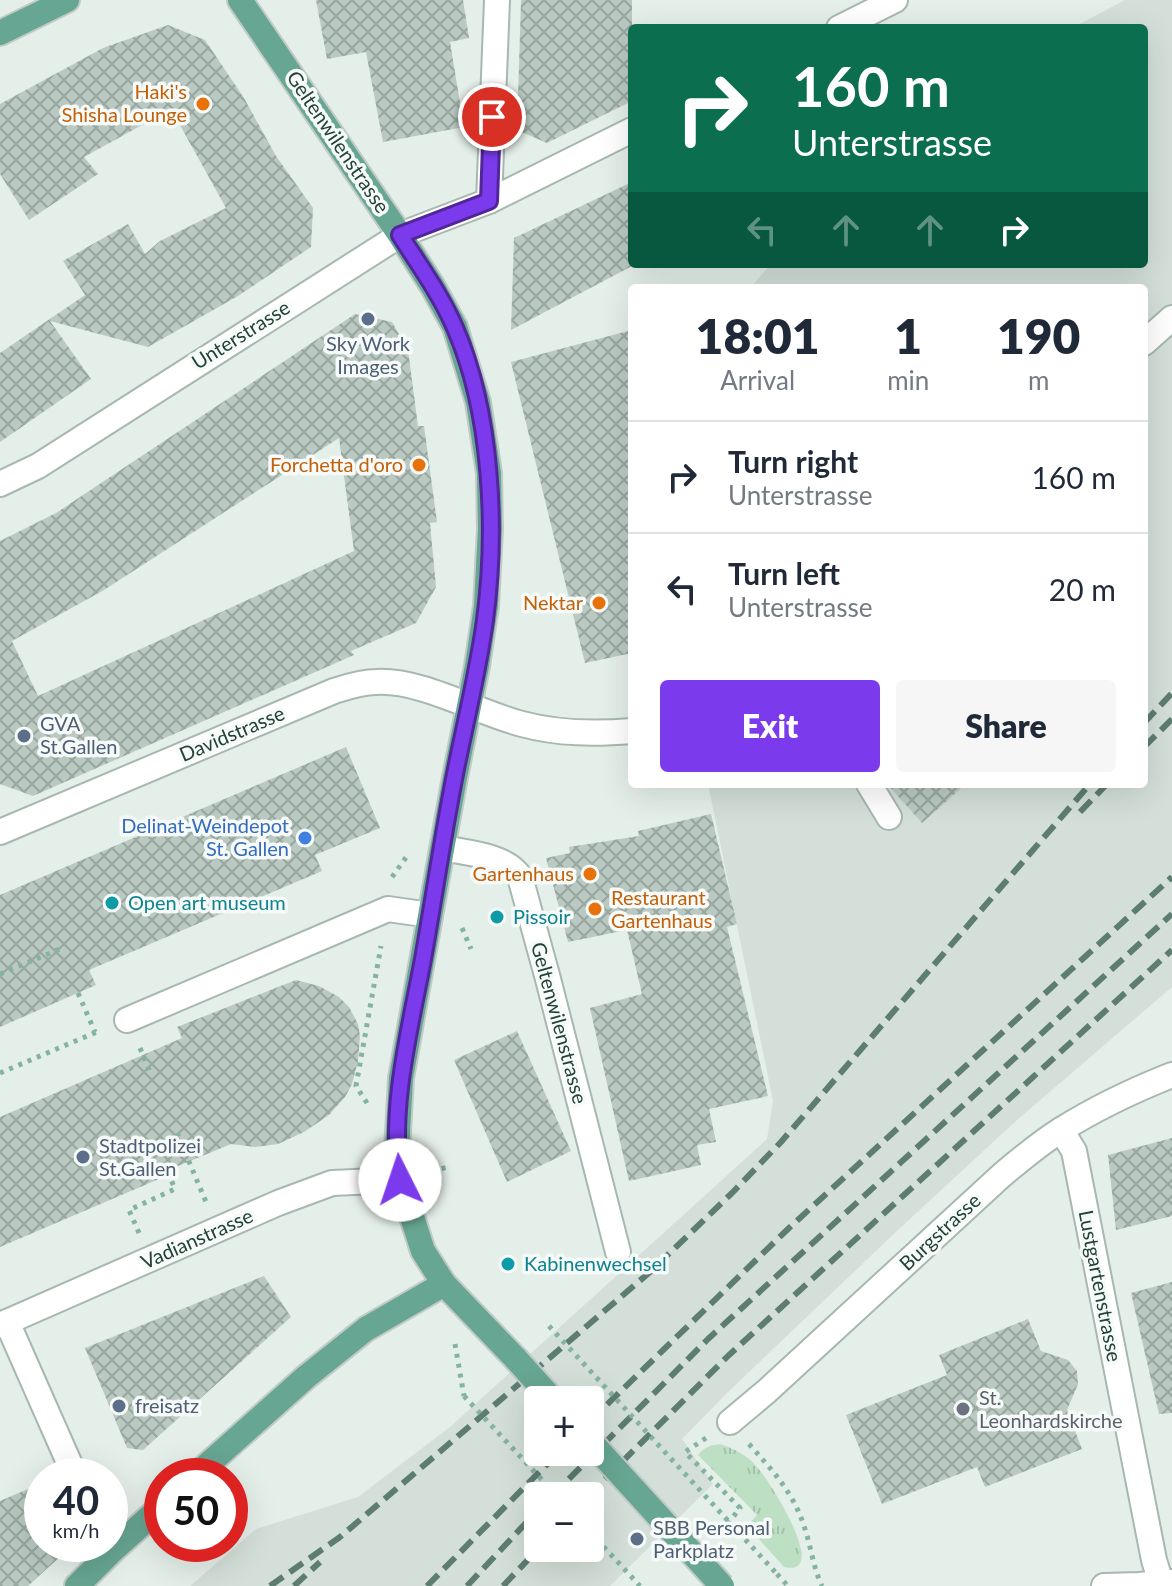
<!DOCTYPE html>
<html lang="en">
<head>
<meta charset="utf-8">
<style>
  body { margin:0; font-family:Lato,sans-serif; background:#f6f6f7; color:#1f2937; height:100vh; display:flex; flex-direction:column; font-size:30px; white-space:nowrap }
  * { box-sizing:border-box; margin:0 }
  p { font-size:26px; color:#747a83 }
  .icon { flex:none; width:44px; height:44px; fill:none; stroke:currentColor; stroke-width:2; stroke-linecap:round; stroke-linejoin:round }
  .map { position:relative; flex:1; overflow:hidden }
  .drawer { position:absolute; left:628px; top:284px; width:520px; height:504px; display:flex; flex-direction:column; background:#fff; border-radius:8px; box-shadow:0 8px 32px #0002 }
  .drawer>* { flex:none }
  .guide { position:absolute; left:628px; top:24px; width:520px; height:244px; border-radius:8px; box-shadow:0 8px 32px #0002; background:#0b6e4f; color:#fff; overflow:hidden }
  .fabs { position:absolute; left:524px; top:1386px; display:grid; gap:16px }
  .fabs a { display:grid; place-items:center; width:80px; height:80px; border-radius:8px; background:#fff; box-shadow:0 8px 32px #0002; font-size:40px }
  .speed { position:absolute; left:24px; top:1458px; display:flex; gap:16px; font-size:40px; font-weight:700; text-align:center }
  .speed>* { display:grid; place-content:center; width:104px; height:104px; border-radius:50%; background:#fff; box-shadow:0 8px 32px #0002; line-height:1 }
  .speed small { font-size:20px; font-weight:400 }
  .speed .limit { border:12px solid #d22; background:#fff; color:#111 }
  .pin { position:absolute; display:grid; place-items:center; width:68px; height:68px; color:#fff; margin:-34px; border:4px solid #fff; border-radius:50%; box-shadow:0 2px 8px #0007 }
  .me { position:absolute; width:88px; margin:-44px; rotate:356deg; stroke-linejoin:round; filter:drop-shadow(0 0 6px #0008) }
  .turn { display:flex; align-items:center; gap:28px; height:168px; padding:0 32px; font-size:36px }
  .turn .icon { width:104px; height:104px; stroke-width:2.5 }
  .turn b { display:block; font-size:56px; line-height:68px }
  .lanes { display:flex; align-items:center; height:76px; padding:0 32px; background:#0003; justify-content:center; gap:40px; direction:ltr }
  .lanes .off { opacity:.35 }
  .eta { display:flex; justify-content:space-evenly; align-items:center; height:136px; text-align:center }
  .eta b { font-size:48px; font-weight:800; line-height:56px }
  .action { display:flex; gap:16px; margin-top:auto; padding:16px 32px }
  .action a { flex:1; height:92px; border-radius:8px; background:#7c3aed; color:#fff; font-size:32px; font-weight:800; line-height:92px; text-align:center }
  .action a+a { background:#f6f6f7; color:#1f2937 }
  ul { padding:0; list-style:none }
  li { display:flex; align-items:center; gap:24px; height:112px; padding:0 32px; border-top:2px solid #e0e1e3 }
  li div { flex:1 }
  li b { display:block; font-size:30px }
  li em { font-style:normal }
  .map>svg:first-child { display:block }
  .built { fill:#d3dfd8; fill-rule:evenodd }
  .grass { fill:url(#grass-tufts) }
  .building { fill:url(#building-cross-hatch); fill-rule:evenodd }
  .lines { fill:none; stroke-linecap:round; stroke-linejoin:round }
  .minor-casing { stroke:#a7b8b0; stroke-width:28 }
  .major-casing { stroke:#c1cac7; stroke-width:28 }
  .path { stroke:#84b3a2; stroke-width:5; stroke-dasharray:4 6; stroke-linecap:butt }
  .minor { stroke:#fff; stroke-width:24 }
  .major { stroke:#67a692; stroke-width:24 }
  .rail { stroke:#5d7d72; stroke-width:6; stroke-dasharray:16 8; stroke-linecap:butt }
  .major-bridge-casing { stroke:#c1cac7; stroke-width:28; stroke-linecap:butt }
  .path-bridge { stroke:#84b3a2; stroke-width:5; stroke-dasharray:4 6; stroke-linecap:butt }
  .major-bridge { stroke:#67a692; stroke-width:24 }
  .route-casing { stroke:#51269a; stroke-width:20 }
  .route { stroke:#7c3aed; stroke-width:14 }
  .food-dot { fill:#e8710a; stroke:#f6faf8; stroke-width:3 }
  .service-dot { fill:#5c6f8a; stroke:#f6faf8; stroke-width:3 }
  .shop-dot { fill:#3f7fe0; stroke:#f6faf8; stroke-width:3 }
  .culture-dot { fill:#0f9aa8; stroke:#f6faf8; stroke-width:3 }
  .worship-dot { fill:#6b7280; stroke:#f6faf8; stroke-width:3 }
  .labels { text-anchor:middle; stroke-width:7; stroke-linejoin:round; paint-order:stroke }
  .food-label { font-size:20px; fill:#c56008; stroke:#f6faf8; text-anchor:end }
  .street-label { font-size:20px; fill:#234237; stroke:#f6faf8 }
  .service-label { font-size:20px; fill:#4e5e75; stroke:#f6faf8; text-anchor:start }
  .shop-label { font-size:20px; fill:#366cbe; stroke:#f6faf8; text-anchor:end }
  .culture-label { font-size:20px; fill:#0d838f; stroke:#f6faf8; text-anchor:start }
  .worship-label { font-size:20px; fill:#5b616d; stroke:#f6faf8; text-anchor:start }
</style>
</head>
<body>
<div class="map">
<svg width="1172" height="1586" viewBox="0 0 1172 1586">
  <defs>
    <pattern id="grass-tufts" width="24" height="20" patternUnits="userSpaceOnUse" patternTransform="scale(2)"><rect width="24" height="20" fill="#bde0c4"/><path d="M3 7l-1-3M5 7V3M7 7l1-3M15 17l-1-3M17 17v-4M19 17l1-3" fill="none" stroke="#a2c1a9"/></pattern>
    <pattern id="building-cross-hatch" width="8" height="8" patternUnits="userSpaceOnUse" patternTransform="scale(2)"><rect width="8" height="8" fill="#bacac2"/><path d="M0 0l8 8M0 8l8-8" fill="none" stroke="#97a69e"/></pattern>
  </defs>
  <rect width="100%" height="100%" fill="#e5efe9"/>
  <!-- built -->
  <path class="built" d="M 1125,0 L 1172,0 L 1172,987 L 1017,1120 L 898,1230 L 728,1392 L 682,1439 L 713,1484 L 610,1586 L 190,1586 L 256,1529 L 358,1497 L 450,1427 L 767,1139 L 773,1101 L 708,784 L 1144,784 L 1144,288 L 750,288 L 771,264 L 1144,264 L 1144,28 L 1072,28 ZM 538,1400 L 590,1400 L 590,1452 L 538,1452 ZM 538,1496 L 590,1496 L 590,1548 L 538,1548 Z"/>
  <!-- grass -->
  <path class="grass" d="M 720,1444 C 735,1449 747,1455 757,1467 C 768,1478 832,1578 784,1567 L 747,1526 L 757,1515 L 698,1455 C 705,1447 710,1445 720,1444 Z"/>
  <!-- building -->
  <g class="building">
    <path d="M 316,0 L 463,0 L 469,38 L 450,42 L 464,127 L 383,142 L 366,52 L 327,59 Z"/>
    <path d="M 521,0 L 632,0 L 632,101 L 547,143 L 517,130 Z"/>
    <path d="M 168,25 L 205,40 L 244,98 L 276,156 L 313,208 L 311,247 L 238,296 L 148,347 L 50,321 L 91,379 L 0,442 L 0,353 L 85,295 L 63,261 L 128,224 L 145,254 L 160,241 L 226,208 L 171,109 L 84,157 L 98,174 L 29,220 L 0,174 L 0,104 L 103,48 Z"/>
    <path d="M 632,182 L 632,266 L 511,330 L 514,238 Z"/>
    <path d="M 355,314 L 392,322 L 408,350 L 418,426 L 424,426 L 437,522 L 430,523 L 436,587 L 416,623 L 351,651 L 354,655 L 33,796 L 0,784 L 0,541 L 56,513 ZM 339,438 L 354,551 L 38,696 L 12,641 L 104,590 Z"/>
    <path d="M 632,330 L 632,653 L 585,663 L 511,362 Z"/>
    <path d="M 346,747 L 380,828 L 315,855 L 322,871 L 89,970 L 96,985 L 0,1027 L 0,895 Z"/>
    <path d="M 887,784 L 966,784 L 922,823 Z"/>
    <path d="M 711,814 L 737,924 L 727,927 L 768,1096 L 709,1109 L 716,1142 L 697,1145 L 701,1165 L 629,1181 L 590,1008 L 642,994 L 627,930 L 568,942 L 546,858 L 570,853 L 569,847 L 639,836 L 638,831 Z"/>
    <path d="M 296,980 L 319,986 L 339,997 L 349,1007 L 358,1024 L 360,1036 L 358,1061 L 352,1084 L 345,1097 L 329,1115 L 304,1132 L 278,1144 L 255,1147 L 231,1144 L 171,1169 L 173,1173 L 0,1247 L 0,1117 L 182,1038 L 177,1027 Z"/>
    <path d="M 517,1031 L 571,1151 L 507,1182 L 454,1060 Z"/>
    <path d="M 1172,1138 L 1172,1216 L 1116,1230 L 1108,1155 Z"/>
    <path d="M 264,1276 L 291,1317 L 143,1450 L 127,1448 L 85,1348 Z"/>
    <path d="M 1172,1282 L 1172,1413 L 1159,1414 L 1131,1293 Z"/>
    <path d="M 1028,1319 L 1041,1351 L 1068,1360 L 1077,1371 L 1078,1384 L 1067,1410 L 1082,1449 L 985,1487 L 977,1467 L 882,1504 L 846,1415 L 947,1375 L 939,1355 Z"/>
    <path d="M 42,1483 L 42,1544 L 74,1544 L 28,1586 L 0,1586 L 0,1501 Z"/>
  </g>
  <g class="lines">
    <defs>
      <g id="minor">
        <path d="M 839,28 L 895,0"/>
        <path d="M 489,201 L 497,0"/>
        <path d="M 1144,343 L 1172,318"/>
        <path d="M 0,484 L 38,466 L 400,235 L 489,201 L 632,130"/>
        <path d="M 869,784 L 889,817"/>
        <path d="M 0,832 L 334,691 C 347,687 361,682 376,682 C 420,679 479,713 522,724 C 559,734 595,734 632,731"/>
        <path d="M 443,848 C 467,853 506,855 520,877 L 548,979 L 618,1252"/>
        <path d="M 127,1020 L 388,909 L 430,915"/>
        <path d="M 1061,1130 L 1074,1151 L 1154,1560 L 1162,1586"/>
        <path d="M 7,1322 L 75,1476"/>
        <path d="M 0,1325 L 278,1203 L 332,1183 L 400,1180"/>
        <path d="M 730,1422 L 767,1391 L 1002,1175 C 1021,1159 1040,1143 1061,1130 C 1096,1108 1134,1090 1172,1075"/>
        <path d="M 1104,1586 L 1139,1585 L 1172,1582"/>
      </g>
      <g id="major">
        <path d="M 240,0 L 400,235 L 433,287 L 455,327 L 478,402 L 489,473 L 490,529 L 486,606 L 477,666 L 455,777 L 401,1078 L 397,1150 L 400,1180 L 423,1251 L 444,1284 L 516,1359"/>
        <path d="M 0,33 L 67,0"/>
        <path d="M 195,1476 L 306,1377 L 366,1329 L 444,1284"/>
        <path d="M 77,1586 L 113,1550 L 162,1506"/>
      </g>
    </defs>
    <!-- minor casing -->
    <use href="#minor" class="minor-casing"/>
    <!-- major casing -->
    <use href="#major" class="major-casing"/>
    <!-- path -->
    <g class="path">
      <path d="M 392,877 L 407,856"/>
      <path d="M 462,928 L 471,949"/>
      <path d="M 0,974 L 60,949"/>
      <path d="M 78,993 L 95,1032"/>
      <path d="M 140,1048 L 151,1074"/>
      <path d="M 0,1073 L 99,1031"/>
      <path d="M 367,1103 L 356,1086 L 381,946"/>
      <path d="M 177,1133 L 206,1202"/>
      <path d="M 432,1171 L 448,1167"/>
      <path d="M 139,1233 L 129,1210 L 175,1189 L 169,1175"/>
      <path d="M 455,1344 L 464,1396"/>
      <path d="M 706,1438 L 685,1452 L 740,1508 L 719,1535"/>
      <path d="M 749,1444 C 772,1470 793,1492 804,1526 C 811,1546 813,1567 822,1586"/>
      <path d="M 590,1532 L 640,1586"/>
      <path d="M 777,1574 L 788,1586"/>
    </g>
    <!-- minor -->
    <use href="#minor" class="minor"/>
    <!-- major -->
    <use href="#major" class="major"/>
    <!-- rail -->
    <g class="rail">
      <path d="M 1144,723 L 1172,693"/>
      <path d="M 1144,747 L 1172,719"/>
      <path d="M 1080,812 L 1107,784"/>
      <path d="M 590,1421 L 789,1228 L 1172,877"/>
      <path d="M 552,1496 L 708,1339 L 1172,914"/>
      <path d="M 588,1496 L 729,1355 L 1172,950"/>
      <path d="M 270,1586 L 340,1537 L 650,1272 L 732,1193 L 781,1142 L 1090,784"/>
      <path d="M 294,1586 L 320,1562"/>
      <path d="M 427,1586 L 559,1452"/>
      <path d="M 467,1586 L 538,1510"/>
      <path d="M 503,1586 L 539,1548"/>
    </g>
    <defs>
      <g id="major-bridge">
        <path d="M 516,1359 L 553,1400"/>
        <path d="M 590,1441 L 722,1586"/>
      </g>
    </defs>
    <!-- major-bridge casing -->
    <use href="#major-bridge" class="major-bridge-casing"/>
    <!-- path-bridge -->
    <g class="path-bridge">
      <path d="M 549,1326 L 777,1574"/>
      <path d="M 464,1396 L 557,1496"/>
    </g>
    <!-- major-bridge -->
    <use href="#major-bridge" class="major-bridge"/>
  </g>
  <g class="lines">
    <defs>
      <path id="route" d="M 400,1180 C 389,1108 410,1029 423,959 C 434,897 443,835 455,774 C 465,723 478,672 485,620 C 497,529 492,413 455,328 C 441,295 419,265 400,235 L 489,201 L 492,117"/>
    </defs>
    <!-- route casing -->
    <use href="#route" class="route-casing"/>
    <!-- route -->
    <use href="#route" class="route"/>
  </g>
  <!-- markers -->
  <g class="food-dot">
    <circle cx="203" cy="104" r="8"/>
    <circle cx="419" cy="465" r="8"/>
    <circle cx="599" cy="603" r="8"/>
    <circle cx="590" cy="874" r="8"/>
    <circle cx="595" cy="909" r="8"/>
  </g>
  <g class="service-dot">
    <circle cx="368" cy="319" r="8"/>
    <circle cx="24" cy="736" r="8"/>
    <circle cx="83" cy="1157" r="8"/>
    <circle cx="119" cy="1406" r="8"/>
    <circle cx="637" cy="1539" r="8"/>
  </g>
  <circle class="shop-dot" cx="305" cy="838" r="8"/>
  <g class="culture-dot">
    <circle cx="112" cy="903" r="8"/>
    <circle cx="497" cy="917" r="8"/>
    <circle cx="508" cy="1264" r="8"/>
  </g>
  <circle class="worship-dot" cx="963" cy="1409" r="8"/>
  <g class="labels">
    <!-- food labels -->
    <g class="food-label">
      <text x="187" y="99">Haki's<tspan x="187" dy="23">Shisha Lounge</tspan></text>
      <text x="403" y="472">Forchetta d'oro</text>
      <text x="583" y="610">Nektar</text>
      <text x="574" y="881">Gartenhaus</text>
      <text x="611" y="905" text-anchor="start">Restaurant<tspan x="611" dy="23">Gartenhaus</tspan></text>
    </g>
    <!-- street labels -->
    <g class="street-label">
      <text transform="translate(338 142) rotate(56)" y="7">Geltenwilenstrasse</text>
      <text transform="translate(241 335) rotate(-32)" y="7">Unterstrasse</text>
      <text transform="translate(232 734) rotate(-23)" y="7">Davidstrasse</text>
      <text transform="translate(559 1023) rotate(75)" y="7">Geltenwilenstrasse</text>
      <text transform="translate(940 1232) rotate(-43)" y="7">Burgstrasse</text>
      <text transform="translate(197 1239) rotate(-24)" y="7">Vadianstrasse</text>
      <text transform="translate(1100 1286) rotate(79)" y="7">Lustgartenstrasse</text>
    </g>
    <!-- service labels -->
    <g class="service-label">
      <text x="368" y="351" text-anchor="middle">Sky Work<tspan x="368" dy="23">Images</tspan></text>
      <text x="40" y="731">GVA<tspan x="40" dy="23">St.Gallen</tspan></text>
      <text x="99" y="1153">Stadtpolizei<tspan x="99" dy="23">St.Gallen</tspan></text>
      <text x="135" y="1413">freisatz</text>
      <text x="653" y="1535">SBB Personal<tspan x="653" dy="23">Parkplatz</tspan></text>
    </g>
    <!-- shop labels -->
    <g class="shop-label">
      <text x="289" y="833">Delinat-Weindepot<tspan x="289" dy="23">St. Gallen</tspan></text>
    </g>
    <!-- culture labels -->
    <g class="culture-label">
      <text x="128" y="910">Open art museum</text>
      <text x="513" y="924">Pissoir</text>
      <text x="524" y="1271">Kabinenwechsel</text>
    </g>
    <!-- worship labels -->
    <g class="worship-label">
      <text x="979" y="1405">St.<tspan x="979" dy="23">Leonhardskirche</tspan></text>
    </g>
  </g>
</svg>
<div class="fabs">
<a>+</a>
<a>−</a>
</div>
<div class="speed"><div>40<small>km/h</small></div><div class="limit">50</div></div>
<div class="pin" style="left:492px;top:117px;background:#d93025"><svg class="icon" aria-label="arrive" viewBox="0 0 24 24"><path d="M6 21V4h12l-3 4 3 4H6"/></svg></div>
<svg class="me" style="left:400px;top:1180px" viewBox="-20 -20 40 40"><circle r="19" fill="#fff"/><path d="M0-13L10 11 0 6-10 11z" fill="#7c3aed"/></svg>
<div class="guide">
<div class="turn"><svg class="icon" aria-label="right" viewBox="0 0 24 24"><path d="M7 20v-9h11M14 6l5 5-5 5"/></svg><div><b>160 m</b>Unterstrasse</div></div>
<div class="lanes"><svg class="icon off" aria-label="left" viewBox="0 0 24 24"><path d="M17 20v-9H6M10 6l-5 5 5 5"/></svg><svg class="icon off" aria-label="ahead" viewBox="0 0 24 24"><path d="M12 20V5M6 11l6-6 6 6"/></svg><svg class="icon off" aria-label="ahead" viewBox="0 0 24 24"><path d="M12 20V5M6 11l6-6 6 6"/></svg><svg class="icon" aria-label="right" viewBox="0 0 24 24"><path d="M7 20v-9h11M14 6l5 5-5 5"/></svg></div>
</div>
<section class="drawer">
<div class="eta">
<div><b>18:01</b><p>Arrival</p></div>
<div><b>1</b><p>min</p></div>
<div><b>190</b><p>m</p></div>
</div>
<ul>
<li><svg class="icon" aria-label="right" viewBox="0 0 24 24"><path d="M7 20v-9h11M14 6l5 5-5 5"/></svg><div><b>Turn right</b><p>Unterstrasse</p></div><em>160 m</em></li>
<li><svg class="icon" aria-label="left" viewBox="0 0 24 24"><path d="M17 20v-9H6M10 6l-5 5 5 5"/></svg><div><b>Turn left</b><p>Unterstrasse</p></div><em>20 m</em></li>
</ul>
<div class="action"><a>Exit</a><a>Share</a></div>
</section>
</div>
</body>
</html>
